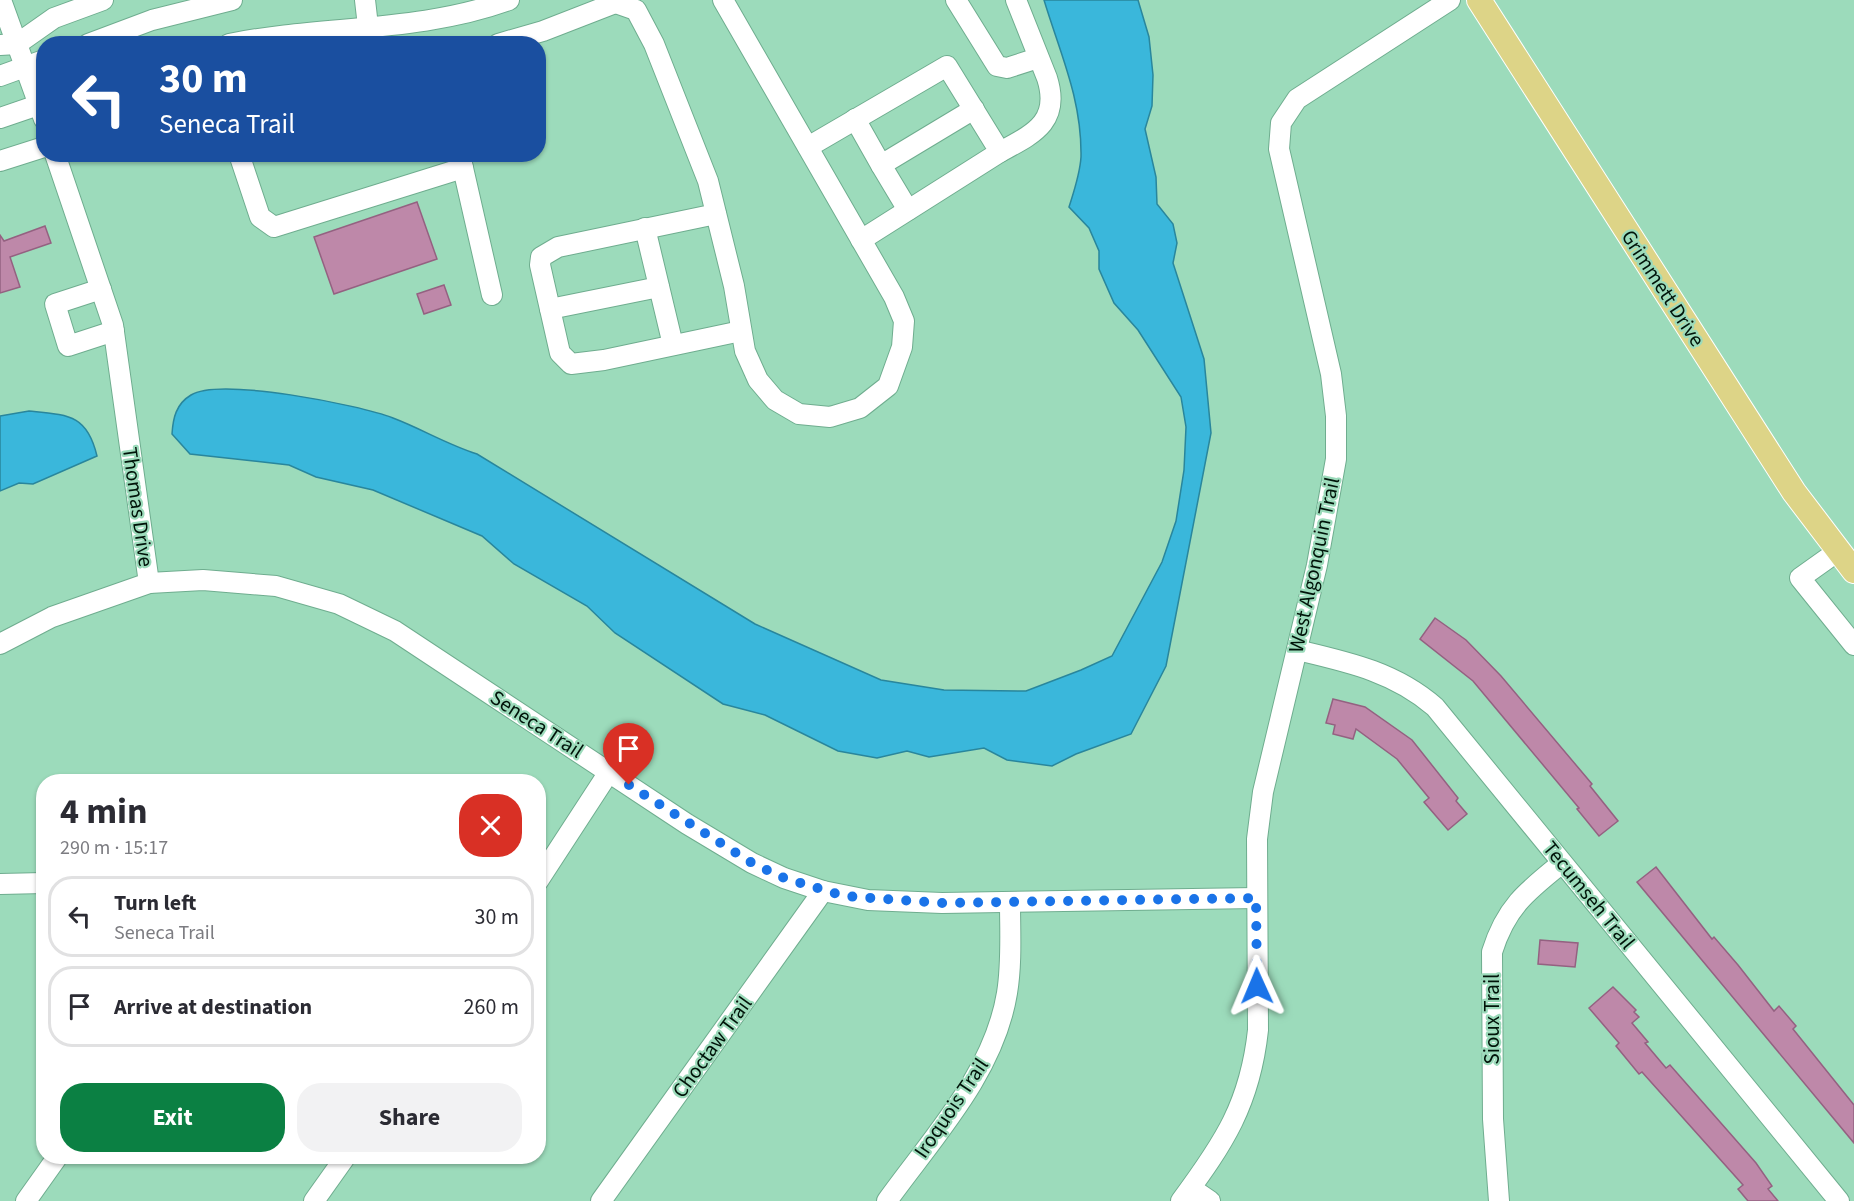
<!DOCTYPE html>
<html lang="en">
<head>
<meta charset="utf-8">
<style>
  body { margin:0; font-family:"Source Sans 3",sans-serif; background:#f2f2f3; color:#2b2b33; height:100vh; display:flex; flex-direction:column; font-size:22px; white-space:nowrap }
  * { box-sizing:border-box; margin:0 }
  p { font-size:20px; color:#7c7c81 }
  .icon { flex:none; width:33px; height:33px; fill:none; stroke:currentColor; stroke-width:2; stroke-linecap:round; stroke-linejoin:round }
  .map { position:relative; flex:1; overflow:hidden }
  .sheet { position:absolute; left:36px; top:774px; width:510px; height:390px; display:flex; flex-direction:column; background:#fff; border-radius:24px; box-shadow:0 2px 4px #0004 }
  .sheet>* { flex:none }
  .hud { position:absolute; left:36px; top:36px; width:510px; height:126px; border-radius:24px; box-shadow:0 2px 4px #0004; background:#1a4fa0; color:#fff; overflow:hidden }
  .pin { position:absolute; display:grid; place-items:center; width:51px; height:51px; color:#fff; margin:-62px -26px; border-radius:50% 50% 50% 0; rotate:-45deg; box-shadow:0 0 6px #0007 }
  .pin .icon { rotate:45deg }
  .me { position:absolute; width:66px; margin:-33px; rotate:359deg; stroke-linejoin:round; filter:drop-shadow(0 0 4px #0008) }
  .turn { display:flex; align-items:center; gap:21px; height:126px; padding:0 24px; font-size:27px }
  .turn .icon { width:78px; height:78px; stroke-width:2.5 }
  .turn b { display:block; font-size:42px; line-height:51px }
  .round { display:grid; place-items:center; flex:none; width:63px; height:63px; border-radius:24px; background:#f2f2f3 }
  .summary { display:flex; align-items:center; justify-content:space-between; height:102px; padding:0 24px }
  h1 { font-size:36px; font-weight:700; line-height:45px }
  .cta { display:flex; gap:12px; margin-top:auto; padding:12px 24px }
  .cta a { flex:1; height:69px; border-radius:24px; background:#0b8043; color:#fff; font-size:24px; font-weight:700; line-height:69px; text-align:center }
  .cta a+a { background:#f2f2f3; color:#2b2b33 }
  ul { padding:0; list-style:none }
  li { display:flex; align-items:center; gap:18px; height:81px; margin:0 12px 9px; padding:0 12px; border:3px solid #e1e1e2; border-radius:24px }
  li div { flex:1 }
  li b { display:block; font-size:22px }
  li em { font-style:normal }
  .map>svg:first-child { display:block }
  .water { fill:#3ab7db; stroke:#29869c; stroke-width:1.5 }
  .building { fill:#be88a9; stroke:#946181; stroke-width:1.5 }
  .lines { fill:none; stroke-linecap:round; stroke-linejoin:round }
  .minor-casing { stroke:#6fad8f; stroke-width:22 }
  .major-casing { stroke:#fff; stroke-width:26 }
  .minor { stroke:#fff; stroke-width:20 }
  .major { stroke:#ddd487; stroke-width:24 }
  .route { stroke:#1a73e8; stroke-width:10; stroke-dasharray:0 18 }
  .labels { text-anchor:middle; stroke-width:4.5; stroke-linejoin:round; paint-order:stroke }
  .street-label { font-size:21px; fill:#001309; stroke:#9cdbbb }
</style>
</head>
<body>
<div class="map">
<svg width="1854" height="1201" viewBox="0 0 1854 1201">
  <rect width="100%" height="100%" fill="#9cdbbb"/>
  <!-- water -->
  <g class="water">
    <path d="M 1044,0 L 1138,0 L 1149,37 L 1153,75 L 1152,106 L 1145,129 L 1156,177 L 1157,204 L 1173,224 L 1177,243 L 1173,263 L 1204,359 L 1211,433 L 1166,666 L 1131,734 L 1076,754 L 1052,766 L 1007,760 L 984,748 L 929,757 L 907,751 L 877,758 L 838,751 L 765,715 L 723,704 L 615,633 L 587,606 L 514,564 L 482,536 L 373,490 L 316,477 L 289,465 L 190,454 L 172,434 C 173,418 176,404 191,395 C 220,377 360,405 393,418 C 422,429 446,444 477,454 L 755,624 L 881,680 L 944,690 L 1026,691 L 1081,670 L 1112,656 L 1162,562 L 1176,521 L 1184,470 L 1186,427 L 1181,397 L 1138,330 L 1114,303 L 1099,269 L 1099,251 L 1089,228 L 1069,207 C 1074,191 1080,174 1081,157 C 1082,99 1060,53 1044,0 Z"/>
    <path d="M 29,411 C 68,415 87,414 97,456 L 33,484 L 19,483 L 0,491 L 0,416 Z"/>
  </g>
  <!-- building -->
  <g class="building">
    <path d="M 417,202 L 437,259 L 334,294 L 314,237 Z"/>
    <path d="M 45,226 L 51,243 L 10,257 L 20,287 L 0,293 L 0,235 L 4,241 Z"/>
    <path d="M 444,285 L 451,305 L 424,314 L 417,294 Z"/>
    <path d="M 1435,618 L 1466,640 L 1501,676 L 1592,784 L 1590,786 L 1618,821 L 1599,836 L 1577,809 L 1579,808 L 1473,681 L 1420,639 Z"/>
    <path d="M 1333,699 L 1365,707 L 1412,740 L 1458,798 L 1456,801 L 1467,814 L 1448,830 L 1424,802 L 1429,798 L 1397,759 L 1356,729 L 1353,739 L 1333,734 L 1335,725 L 1326,723 Z"/>
    <path d="M 1656,867 L 1712,939 L 1714,937 L 1738,965 L 1774,1011 L 1779,1006 L 1796,1026 L 1793,1029 L 1854,1105 L 1854,1143 L 1637,882 Z"/>
    <path d="M 1540,940 L 1578,943 L 1575,967 L 1538,964 Z"/>
    <path d="M 1613,987 L 1636,1010 L 1634,1012 L 1639,1017 L 1632,1023 L 1648,1042 L 1645,1043 L 1666,1068 L 1670,1065 L 1756,1163 L 1772,1186 L 1768,1189 L 1778,1201 L 1748,1201 L 1738,1189 L 1743,1185 L 1642,1072 L 1639,1074 L 1616,1046 L 1619,1043 L 1589,1008 Z"/>
  </g>
  <g class="lines">
    <defs>
      <g id="minor">
        <path d="M 1,0 L 44,119"/>
        <path d="M 365,0 L 370,44"/>
        <path d="M 956,0 L 997,66 L 1007,68 L 1038,58"/>
        <path d="M 616,3 L 636,10 L 654,44 L 708,181 L 734,286 L 745,351 L 758,380 L 775,400 L 799,414 L 830,417 L 860,408 L 888,386 L 902,347 L 904,321 L 894,297 L 723,0"/>
        <path d="M 88,44 L 152,20 L 232,0"/>
        <path d="M 229,44 C 322,25 419,33 509,0"/>
        <path d="M 498,44 L 543,31 L 623,0"/>
        <path d="M 0,45 L 17,44 L 54,18 L 103,0"/>
        <path d="M 0,76 L 44,60"/>
        <path d="M 0,118 L 44,103"/>
        <path d="M 855,119 L 881,165 L 974,109"/>
        <path d="M 808,147 L 947,66 L 1000,152 L 861,240"/>
        <path d="M 1000,152 C 1033,134 1061,122 1047,78 L 1016,0"/>
        <path d="M 55,154 L 113,325 L 149,583"/>
        <path d="M 239,154 L 260,217 L 274,227 L 463,168 L 460,154"/>
        <path d="M 0,161 L 44,147"/>
        <path d="M 881,165 L 908,210"/>
        <path d="M 463,168 L 492,295"/>
        <path d="M 716,214 L 558,247 L 541,257 L 540,265 L 560,353 L 571,364 L 604,360 L 741,331"/>
        <path d="M 645,228 L 673,345"/>
        <path d="M 101,289 L 55,304 L 68,346 L 114,331"/>
        <path d="M 550,309 L 659,287"/>
        <path d="M 1838,551 L 1800,578 L 1854,645"/>
        <path d="M 0,644 L 52,617 L 149,583 L 203,580 L 276,586 L 339,604 L 395,631 L 687,824 L 752,863 L 784,878 L 823,891 L 868,900 L 942,903 L 1256,898"/>
        <path d="M 1297,650 C 1348,662 1395,672 1435,707 L 1839,1201"/>
        <path d="M 538,881 L 609,772"/>
        <path d="M 0,884 L 44,883"/>
        <path d="M 1191,1188 L 1210,1201"/>
        <path d="M 26,1201 L 58,1156"/>
        <path d="M 314,1201 L 346,1156"/>
        <path d="M 601,1201 L 823,891"/>
        <path d="M 887,1201 C 933,1137 994,1073 1007,993 C 1012,963 1010,932 1010,902"/>
        <path d="M 1181,1201 C 1224,1143 1250,1104 1258,1030 L 1257,839 L 1263,792 L 1317,565 L 1336,459 L 1336,416 L 1331,374 L 1279,149 L 1281,123 L 1297,99 L 1450,0"/>
        <path d="M 1499,1201 L 1493,1119 L 1492,952 C 1506,907 1527,891 1562,863"/>
      </g>
      <path id="major" d="M 1479,0 L 1794,492 L 1854,571"/>
    </defs>
    <!-- minor casing -->
    <use href="#minor" class="minor-casing"/>
    <!-- major casing -->
    <use href="#major" class="major-casing"/>
    <!-- minor -->
    <use href="#minor" class="minor"/>
    <!-- major -->
    <use href="#major" class="major"/>
  </g>
  <g class="lines">
    <!-- route -->
    <path class="route" d="M 629,785 L 752,863 L 784,878 L 844,896 L 942,903 L 1256,898 L 1257,986"/>
  </g>
  <g class="labels">
    <!-- street labels -->
    <g class="street-label">
      <text transform="translate(1663 288) rotate(57)" y="7">Grimmett Drive</text>
      <text transform="translate(138 507) rotate(82)" y="7">Thomas Drive</text>
      <text transform="translate(1314 565) rotate(-78)" y="7">West Algonquin Trail</text>
      <text transform="translate(537 724) rotate(33)" y="7">Seneca Trail</text>
      <text transform="translate(1589 895) rotate(51)" y="7">Tecumseh Trail</text>
      <text transform="translate(1492 1019) rotate(-90)" y="7">Sioux Trail</text>
      <text transform="translate(712 1047) rotate(-54)" y="7">Choctaw Trail</text>
      <text transform="translate(951 1108) rotate(-56)" y="7">Iroquois Trail</text>
    </g>
  </g>
</svg>
<div class="pin" style="left:629px;top:785px;background:#d93025"><svg class="icon" aria-label="arrive" viewBox="0 0 24 24"><path d="M6 21V4h12l-3 4 3 4H6"/></svg></div>
<svg class="me" style="left:1257px;top:986px" viewBox="-20 -20 40 40"><path d="M0-17L14 15 0 8-14 15z" fill="#1a73e8" stroke="#fff" stroke-width="4"/></svg>
<div class="hud">
<div class="turn"><svg class="icon" aria-label="left" viewBox="0 0 24 24"><path d="M17 20v-9H6M10 6l-5 5 5 5"/></svg><div><b>30 m</b>Seneca Trail</div></div>
</div>
<section class="sheet">
<div class="summary"><div><h1>4 min</h1><p>290 m · 15:17</p></div><a class="round" style="background:#d93025;color:#fff"><svg class="icon" aria-label="close" viewBox="0 0 24 24"><path d="M6 6l12 12M18 6L6 18"/></svg></a></div>
<ul>
<li><svg class="icon" aria-label="left" viewBox="0 0 24 24"><path d="M17 20v-9H6M10 6l-5 5 5 5"/></svg><div><b>Turn left</b><p>Seneca Trail</p></div><em>30 m</em></li>
<li><svg class="icon" aria-label="arrive" viewBox="0 0 24 24"><path d="M6 21V4h12l-3 4 3 4H6"/></svg><div><b>Arrive at destination</b></div><em>260 m</em></li>
</ul>
<div class="cta"><a>Exit</a><a>Share</a></div>
</section>
</div>
</body>
</html>
